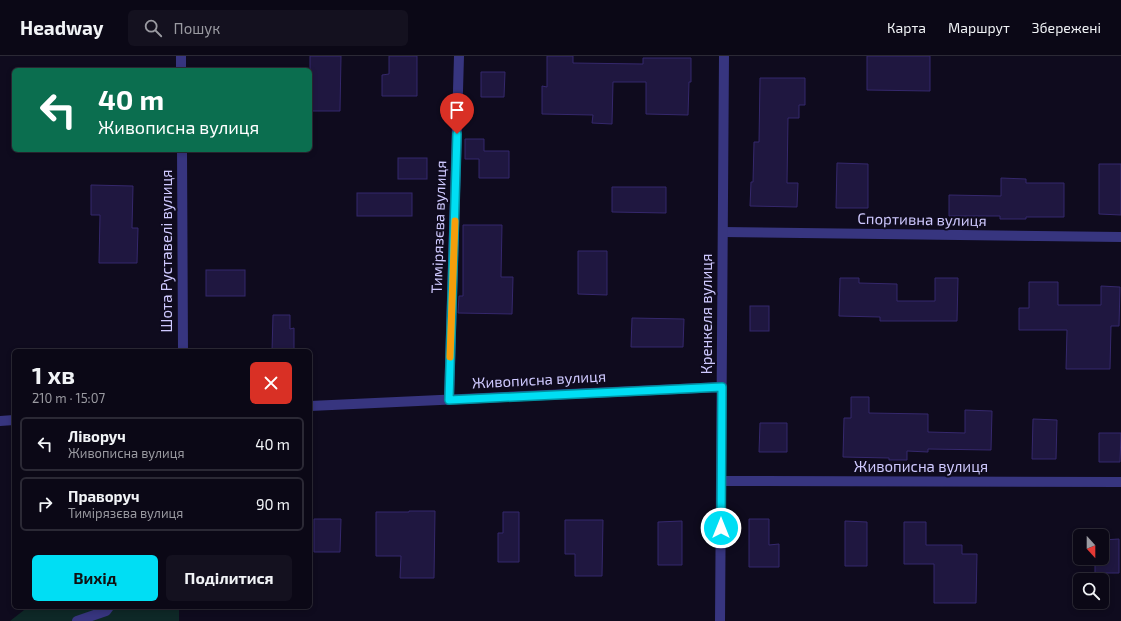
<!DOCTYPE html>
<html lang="uk">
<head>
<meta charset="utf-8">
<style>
  body { margin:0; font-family:"Exo 2",sans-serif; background:#14111f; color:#f1f3f6; height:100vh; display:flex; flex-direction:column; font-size:15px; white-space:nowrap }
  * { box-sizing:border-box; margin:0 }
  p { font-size:13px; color:#9a9aa1 }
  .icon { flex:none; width:22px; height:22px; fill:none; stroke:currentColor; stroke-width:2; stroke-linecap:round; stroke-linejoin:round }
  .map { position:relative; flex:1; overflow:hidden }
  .sheet { position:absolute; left:12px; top:293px; width:300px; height:260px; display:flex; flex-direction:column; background:#0b0816; border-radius:6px; box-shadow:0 2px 6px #0003,0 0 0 1px #2b2935 }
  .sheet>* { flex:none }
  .guide { position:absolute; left:12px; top:12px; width:300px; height:84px; border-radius:6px; box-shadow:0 2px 6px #0003,0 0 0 1px #2b2935; background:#0b6e4f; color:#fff; overflow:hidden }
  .needle { width:26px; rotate:159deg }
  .controls { position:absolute; left:1073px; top:473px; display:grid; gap:8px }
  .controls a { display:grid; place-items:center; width:36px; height:36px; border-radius:6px; background:#0b0816; box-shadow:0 2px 6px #0003,0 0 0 1px #2b2935; font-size:20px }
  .pin { position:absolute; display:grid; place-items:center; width:34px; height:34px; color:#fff; margin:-41px -17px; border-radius:50% 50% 50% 0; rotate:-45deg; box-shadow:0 0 4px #0007 }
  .pin .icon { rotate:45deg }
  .me { position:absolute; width:44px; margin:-22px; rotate:0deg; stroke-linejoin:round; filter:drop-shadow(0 0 3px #0008) }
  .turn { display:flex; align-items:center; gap:14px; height:84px; padding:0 20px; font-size:18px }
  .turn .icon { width:52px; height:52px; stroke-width:2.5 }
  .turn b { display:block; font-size:28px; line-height:34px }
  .round { display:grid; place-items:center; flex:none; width:42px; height:42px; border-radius:6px; background:#14111f }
  .summary { display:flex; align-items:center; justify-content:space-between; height:68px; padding:0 20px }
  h1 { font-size:24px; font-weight:700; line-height:30px }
  .action { display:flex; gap:8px; margin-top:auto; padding:8px 20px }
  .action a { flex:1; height:46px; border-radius:6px; background:#00def4; color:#111; font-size:16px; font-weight:700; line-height:46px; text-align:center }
  .action a+a { background:#14111f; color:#f1f3f6 }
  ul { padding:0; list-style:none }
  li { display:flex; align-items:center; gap:12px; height:54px; margin:0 8px 6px; padding:0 12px; border:2px solid #2b2935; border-radius:6px }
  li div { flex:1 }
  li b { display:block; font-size:15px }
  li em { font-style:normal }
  header { display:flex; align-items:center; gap:24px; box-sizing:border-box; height:56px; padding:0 20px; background:#0b0816; border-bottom:1px solid #2b2935 }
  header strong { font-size:19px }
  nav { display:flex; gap:22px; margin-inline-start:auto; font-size:14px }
  .search { width:280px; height:36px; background:#14111f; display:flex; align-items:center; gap:10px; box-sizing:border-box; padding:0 14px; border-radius:6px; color:#9a9aa1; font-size:15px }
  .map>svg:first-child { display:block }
  .green { fill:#0e2827 }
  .building { fill:#1f1740; stroke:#35286c }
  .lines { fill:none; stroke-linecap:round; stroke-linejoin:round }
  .service { stroke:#37357f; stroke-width:10 }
  .minor { stroke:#37357f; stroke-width:10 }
  .route-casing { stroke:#00909f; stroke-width:10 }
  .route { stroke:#00def4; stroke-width:7 }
  .slow { stroke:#f59e0b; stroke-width:7 }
  .labels { text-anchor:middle; stroke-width:4; stroke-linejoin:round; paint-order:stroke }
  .street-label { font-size:15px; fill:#cfc9ff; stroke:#0f0b1e }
</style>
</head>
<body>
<header>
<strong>Headway</strong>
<div class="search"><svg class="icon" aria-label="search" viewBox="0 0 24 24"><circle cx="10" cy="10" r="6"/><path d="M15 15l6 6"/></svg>Пошук</div>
<nav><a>Карта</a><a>Маршрут</a><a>Збережені</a></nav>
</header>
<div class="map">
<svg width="1121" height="565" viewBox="0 0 1121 565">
  <rect width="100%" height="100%" fill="#0f0b1e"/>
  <!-- green -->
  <path class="green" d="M 28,551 L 179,551 L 179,565 L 10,565 Z"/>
  <!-- building -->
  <g class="building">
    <path d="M 310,0 L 341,0 L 340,55 L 310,55 Z"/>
    <path d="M 389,0 L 417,0 L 417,40 L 382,40 L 382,19 L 389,18 Z"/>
    <path d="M 547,0 L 573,0 L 573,7 L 643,8 L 643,2 L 691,2 L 691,26 L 689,26 L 688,59 L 646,58 L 646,26 L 613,26 L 612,68 L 592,67 L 593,59 L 542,58 L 542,30 L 547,31 Z"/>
    <path d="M 867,0 L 930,0 L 930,35 L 867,34 Z"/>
    <path d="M 481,16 L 505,16 L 504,41 L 481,41 Z"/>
    <path d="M 760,22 L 805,22 L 805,49 L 799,49 L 799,62 L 788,62 L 787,127 L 798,127 L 797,151 L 750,150 L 751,126 L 753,126 L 754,86 L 759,86 Z"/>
    <path d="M 465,83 L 484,83 L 484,95 L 509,95 L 509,122 L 479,122 L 479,103 L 465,103 Z"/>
    <rect x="398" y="102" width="29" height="21"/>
    <path d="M 837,107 L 868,108 L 868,152 L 836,152 Z"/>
    <path d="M 1099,108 L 1121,108 L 1121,159 L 1099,158 Z"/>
    <path d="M 1001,122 L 1026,123 L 1026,127 L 1064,127 L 1064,161 L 1026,161 L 1026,163 L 1000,163 L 1000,160 L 949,160 L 949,139 L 1001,140 Z"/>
    <path d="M 91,129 L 133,130 L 132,172 L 138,172 L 137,207 L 99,207 L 100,159 L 91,159 Z"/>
    <path d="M 612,131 L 666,131 L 666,157 L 612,156 Z"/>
    <rect x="357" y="137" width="55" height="23"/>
    <path d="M 463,169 L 502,169 L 501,221 L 513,221 L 512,258 L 458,257 L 459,240 L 463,240 Z"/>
    <path d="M 578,195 L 607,195 L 607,239 L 578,238 Z"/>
    <rect x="206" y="214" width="39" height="26"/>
    <path d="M 840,222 L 859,222 L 859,227 L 897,228 L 897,245 L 935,245 L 935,222 L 958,222 L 957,265 L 880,265 L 880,261 L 839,260 Z"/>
    <path d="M 1029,226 L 1058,226 L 1058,249 L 1101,249 L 1101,230 L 1120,231 L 1119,270 L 1111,270 L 1110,313 L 1066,313 L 1067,274 L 1019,274 L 1019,252 L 1029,252 Z"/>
    <rect x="750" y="250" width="19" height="25"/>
    <path d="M 273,259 L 290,259 L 290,273 L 294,272 L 294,295 L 272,295 Z"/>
    <path d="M 632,262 L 684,263 L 683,291 L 631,291 Z"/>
    <path d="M 851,341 L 869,341 L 869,357 L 928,358 L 928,376 L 965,377 L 965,354 L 992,355 L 991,394 L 928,393 L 928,396 L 907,395 L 907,404 L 889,404 L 889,402 L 843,401 L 844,362 L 851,362 Z"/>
    <path d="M 1033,363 L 1057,364 L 1056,403 L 1032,403 Z"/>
    <path d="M 760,367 L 787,367 L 787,396 L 759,396 Z"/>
    <path d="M 1099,377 L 1121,377 L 1120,406 L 1099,406 Z"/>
    <path d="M 409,455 L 435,455 L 434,522 L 400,522 L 401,500 L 376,500 L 376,456 L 409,456 Z"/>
    <path d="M 503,456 L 519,456 L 519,506 L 498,506 L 498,477 L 503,477 Z"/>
    <path d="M 314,463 L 341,463 L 340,496 L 314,496 Z"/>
    <path d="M 749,463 L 769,463 L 769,489 L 779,488 L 779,511 L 749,511 Z"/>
    <path d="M 565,464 L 603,464 L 602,520 L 575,520 L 575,498 L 565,498 Z"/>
    <path d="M 682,465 L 682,509 L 658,509 L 658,466 Z"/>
    <path d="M 845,465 L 867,466 L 867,510 L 845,510 Z"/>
    <path d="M 904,466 L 926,466 L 926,489 L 962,489 L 962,498 L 977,498 L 976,547 L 934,547 L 934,508 L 904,508 Z"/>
    <path d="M 1119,483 L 1119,517 L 1095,517 L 1095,502 L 1102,502 L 1102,484 Z"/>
  </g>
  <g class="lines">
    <!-- service -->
    <path class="service" d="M 77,565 L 106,555 L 109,551"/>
    <!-- minor -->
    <g class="minor">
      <path d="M 181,0 L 181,14"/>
      <path d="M 182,94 L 183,295"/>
      <path d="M 723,176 L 1121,181"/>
      <path d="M 449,344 L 459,0"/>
      <path d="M 310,350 L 722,331"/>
      <path d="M 0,365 L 14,364"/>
      <path d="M 721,425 L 1121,426"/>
      <path d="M 720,565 L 724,0"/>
    </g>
  </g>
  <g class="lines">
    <defs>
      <path id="route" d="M 457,78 L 449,344 L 722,331 L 721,472"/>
    </defs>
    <!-- route casing -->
    <use href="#route" class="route-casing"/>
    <!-- route -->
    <use href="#route" class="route"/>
    <!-- slow -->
    <path class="slow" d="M 450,301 L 455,165"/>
  </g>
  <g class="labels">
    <!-- street labels -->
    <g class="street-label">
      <text transform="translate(922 164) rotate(1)" y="5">Спортивна вулиця</text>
      <text transform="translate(439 171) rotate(-88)" y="5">Тимірязєва вулиця</text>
      <text transform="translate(167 195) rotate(-90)" y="5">Шота Руставелі вулиця</text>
      <text transform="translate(707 258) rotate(-90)" y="5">Кренкеля вулиця</text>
      <text transform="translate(539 324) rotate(-3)" y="5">Живописна вулиця</text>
      <text x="921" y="416">Живописна вулиця</text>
    </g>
  </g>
</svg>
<div class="controls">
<a><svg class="needle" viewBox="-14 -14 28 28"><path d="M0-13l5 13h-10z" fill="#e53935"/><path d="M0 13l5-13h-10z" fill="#9a9aa1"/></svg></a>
<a><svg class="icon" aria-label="search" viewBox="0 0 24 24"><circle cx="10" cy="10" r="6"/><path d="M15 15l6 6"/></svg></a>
</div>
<div class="pin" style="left:457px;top:78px;background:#d93025"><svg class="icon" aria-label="arrive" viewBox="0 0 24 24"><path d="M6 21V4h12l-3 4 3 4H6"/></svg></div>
<svg class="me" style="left:721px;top:472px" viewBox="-20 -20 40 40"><circle r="17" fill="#00def4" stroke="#fff" stroke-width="3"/><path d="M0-11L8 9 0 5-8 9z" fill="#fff"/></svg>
<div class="guide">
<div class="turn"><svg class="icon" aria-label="left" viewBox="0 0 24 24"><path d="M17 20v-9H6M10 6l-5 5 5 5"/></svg><div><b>40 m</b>Живописна вулиця</div></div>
</div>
<section class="sheet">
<div class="summary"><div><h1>1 хв</h1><p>210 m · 15:07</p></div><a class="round" style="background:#d93025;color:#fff"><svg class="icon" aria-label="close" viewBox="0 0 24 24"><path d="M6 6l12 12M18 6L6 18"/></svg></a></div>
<ul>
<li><svg class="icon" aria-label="left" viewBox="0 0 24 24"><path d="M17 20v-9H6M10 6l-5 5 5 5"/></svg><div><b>Ліворуч</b><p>Живописна вулиця</p></div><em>40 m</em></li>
<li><svg class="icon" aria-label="right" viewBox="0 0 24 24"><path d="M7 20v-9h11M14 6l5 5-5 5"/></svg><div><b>Праворуч</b><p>Тимірязєва вулиця</p></div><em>90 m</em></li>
</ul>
<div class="action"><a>Вихід</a><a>Поділитися</a></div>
</section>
</div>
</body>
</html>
